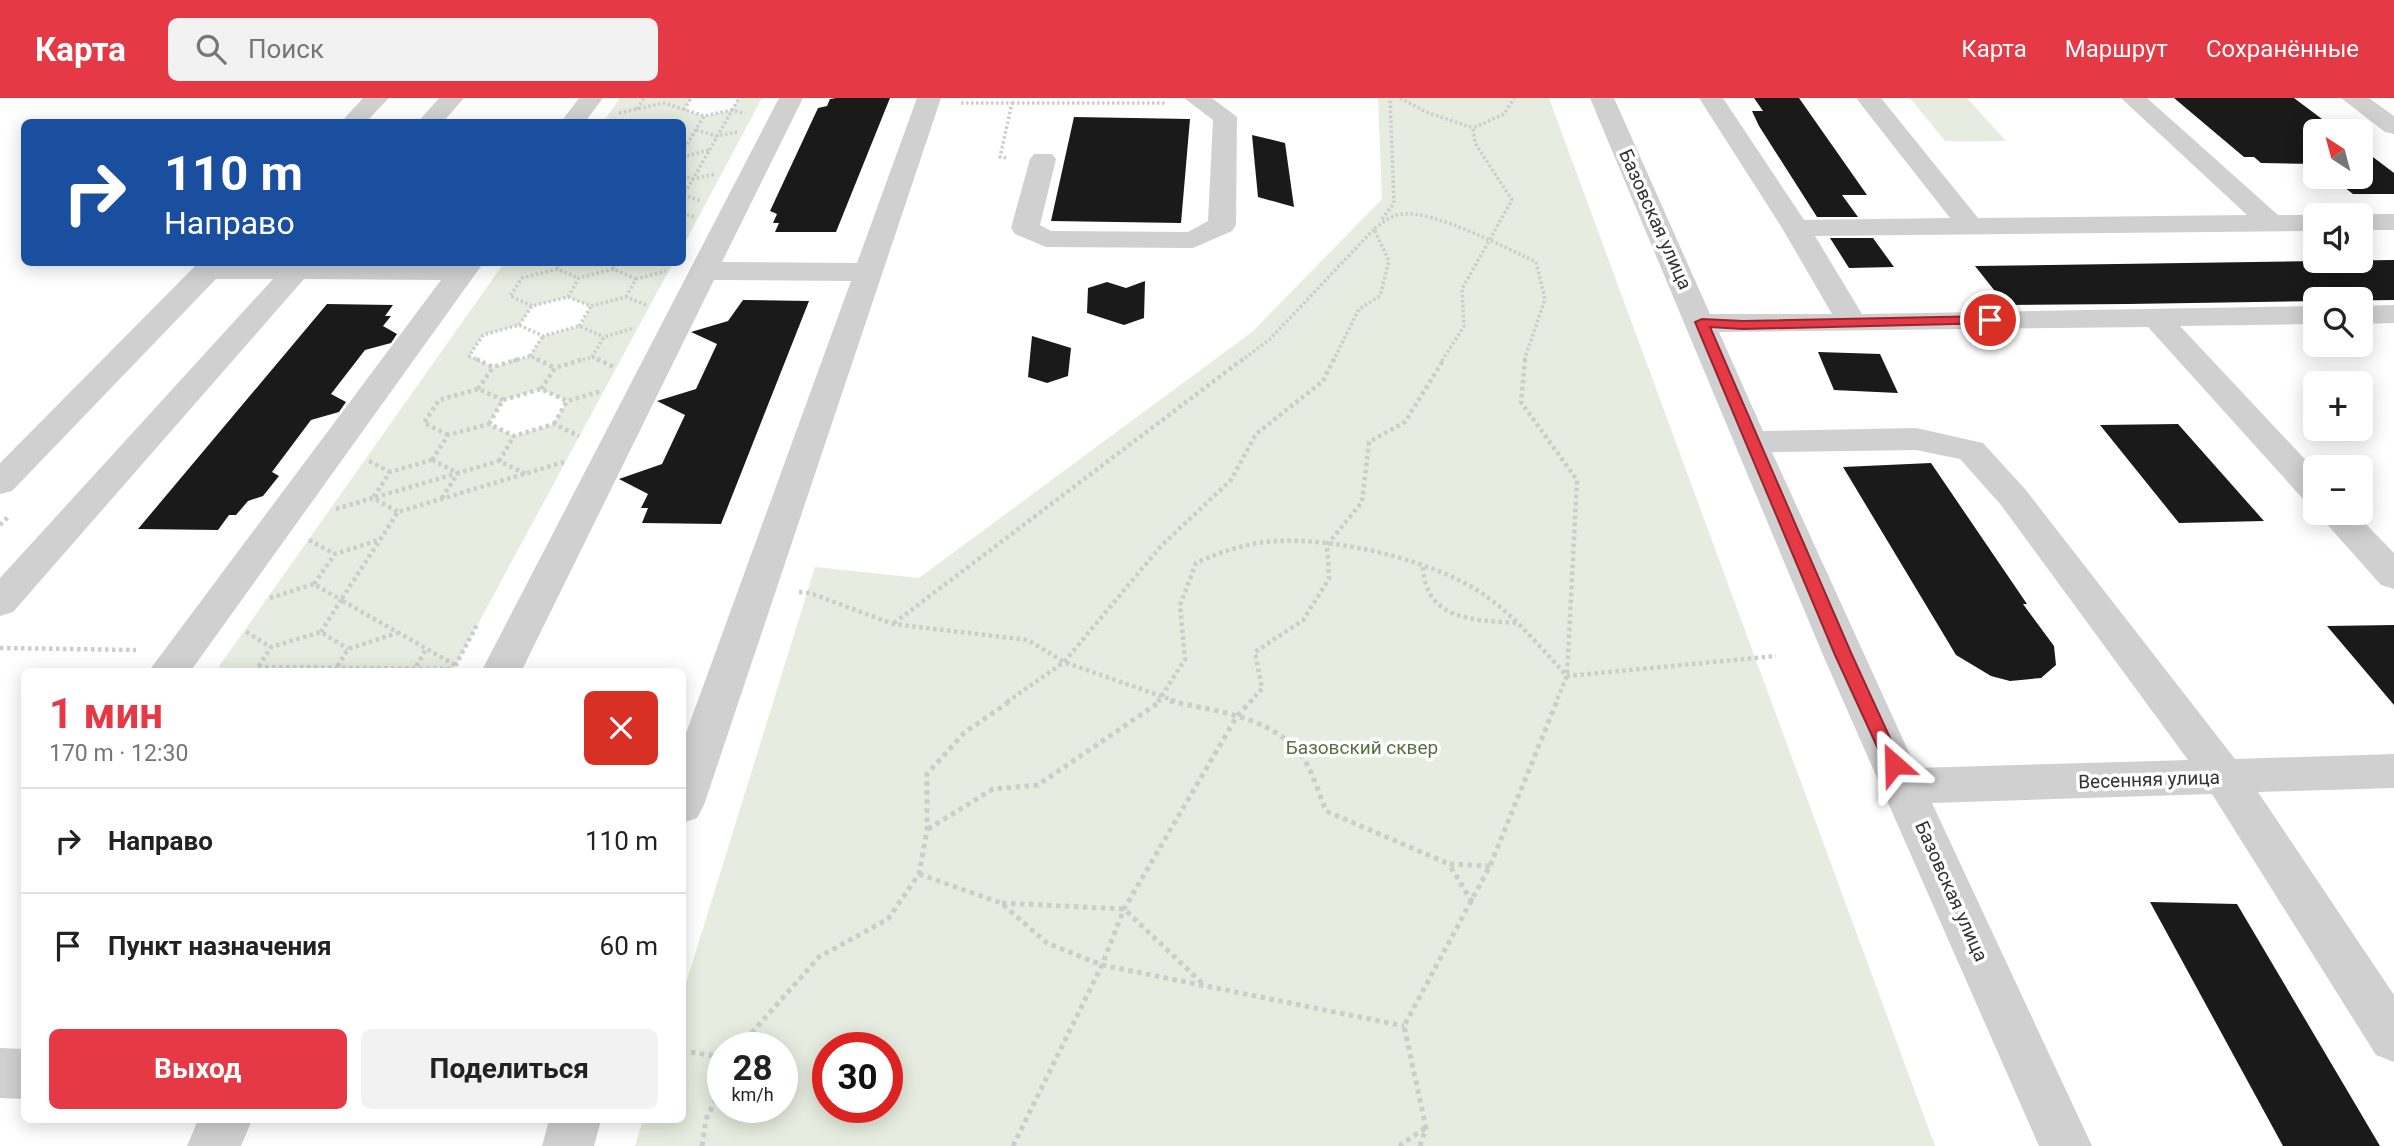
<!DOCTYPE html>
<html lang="ru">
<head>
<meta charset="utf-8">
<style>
  body { margin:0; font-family:Roboto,sans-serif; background:#f2f2f2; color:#222; height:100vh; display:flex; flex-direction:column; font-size:26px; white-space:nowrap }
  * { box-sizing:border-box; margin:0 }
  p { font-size:23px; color:#767676 }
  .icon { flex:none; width:38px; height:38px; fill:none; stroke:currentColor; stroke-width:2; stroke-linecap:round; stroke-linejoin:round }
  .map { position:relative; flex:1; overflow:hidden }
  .details { position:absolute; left:21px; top:570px; width:665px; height:455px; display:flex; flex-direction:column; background:#fff; border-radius:10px; box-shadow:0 4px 18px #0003 }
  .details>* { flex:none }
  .guide { position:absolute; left:21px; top:21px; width:665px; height:147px; border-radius:10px; box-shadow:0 4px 18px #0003; background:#1a4fa0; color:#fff; overflow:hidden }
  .needle { width:46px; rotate:324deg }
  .tools { position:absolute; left:2303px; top:21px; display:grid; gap:14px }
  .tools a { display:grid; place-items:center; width:70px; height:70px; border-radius:10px; background:#fff; box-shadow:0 4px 18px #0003; font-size:35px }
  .speed { position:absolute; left:707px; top:934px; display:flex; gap:14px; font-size:35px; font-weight:700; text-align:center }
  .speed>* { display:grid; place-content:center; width:91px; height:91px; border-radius:50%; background:#fff; box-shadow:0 4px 18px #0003; line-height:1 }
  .speed small { font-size:18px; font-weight:400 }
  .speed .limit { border:10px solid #d22; background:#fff; color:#111 }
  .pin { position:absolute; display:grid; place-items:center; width:60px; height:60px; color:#fff; margin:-30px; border:4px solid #fff; border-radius:50%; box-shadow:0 2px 7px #0007 }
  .me { position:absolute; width:77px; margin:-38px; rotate:335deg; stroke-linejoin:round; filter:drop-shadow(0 0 5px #0008) }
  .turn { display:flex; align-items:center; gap:24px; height:147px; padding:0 28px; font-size:32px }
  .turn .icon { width:91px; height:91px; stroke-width:2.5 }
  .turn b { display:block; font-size:49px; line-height:60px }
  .round { display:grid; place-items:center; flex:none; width:74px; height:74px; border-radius:10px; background:#f2f2f2 }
  .summary { display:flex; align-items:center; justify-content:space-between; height:119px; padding:0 28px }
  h1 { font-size:42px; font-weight:700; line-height:52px; color:#e63946 }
  .cta { display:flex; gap:14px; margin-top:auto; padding:14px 28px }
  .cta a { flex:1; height:80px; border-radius:10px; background:#e63946; color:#fff; font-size:28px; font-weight:700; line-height:80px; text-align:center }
  .cta a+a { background:#f2f2f2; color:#222 }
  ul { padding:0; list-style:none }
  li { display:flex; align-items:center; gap:21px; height:105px; padding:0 28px; border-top:2px solid #e0e0e0 }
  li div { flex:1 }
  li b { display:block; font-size:26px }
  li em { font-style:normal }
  header { display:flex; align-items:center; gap:42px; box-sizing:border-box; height:98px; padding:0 35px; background:#e63946; color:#fff }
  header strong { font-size:33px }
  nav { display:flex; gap:38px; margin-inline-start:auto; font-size:24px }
  .search { width:490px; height:63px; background:#f2f2f2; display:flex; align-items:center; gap:18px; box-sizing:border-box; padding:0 24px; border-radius:10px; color:#767676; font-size:26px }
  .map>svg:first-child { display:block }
  .green { fill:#e6ecdf; fill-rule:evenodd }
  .building { fill:#1a1a1a }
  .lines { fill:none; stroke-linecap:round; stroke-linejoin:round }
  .path-far2 { stroke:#cdcdcd; stroke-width:3.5; stroke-dasharray:2.5 2.5; stroke-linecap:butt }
  .path-far1 { stroke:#cdcdcd; stroke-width:4.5; stroke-dasharray:3.5 3.5; stroke-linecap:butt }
  .path { stroke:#cdcdcd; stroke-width:5; stroke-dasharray:4.5 4.5; stroke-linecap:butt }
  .minor { fill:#d0d0d0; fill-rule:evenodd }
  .route { fill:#e63946; stroke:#96252e; stroke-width:2 }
  .labels { text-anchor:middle; stroke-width:7; stroke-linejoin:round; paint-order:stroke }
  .street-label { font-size:19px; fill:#333; stroke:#fff }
  .park-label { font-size:19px; fill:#56703f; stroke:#fff }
</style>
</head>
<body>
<header>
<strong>Карта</strong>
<div class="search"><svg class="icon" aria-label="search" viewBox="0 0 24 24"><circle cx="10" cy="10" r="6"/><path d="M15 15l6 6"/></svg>Поиск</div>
<nav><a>Карта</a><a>Маршрут</a><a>Сохранённые</a></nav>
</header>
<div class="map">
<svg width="2394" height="1048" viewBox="0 0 2394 1048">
  <rect width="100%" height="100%" fill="#fff"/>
  <!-- green -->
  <g class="green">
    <path d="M 620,0 L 691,0 L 685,12 L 704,18 L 732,12 L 739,0 L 762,0 L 683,148 L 682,24 L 603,24 Z"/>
    <path d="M 1378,0 L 1549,0 L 1935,1048 L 635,1048 L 643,1022 L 682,1022 L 683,895 L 815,469 L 919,480 L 1252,234 L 1382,101 ZM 723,950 L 782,950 L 782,1010 L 723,1010 ZM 828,950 L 887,950 L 887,1010 L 828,1010 Z"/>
    <path d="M 1910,0 L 1967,0 L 2006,43 L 1945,43 Z"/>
    <path d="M 504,165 L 673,165 L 452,574 L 215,574 ZM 567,199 L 591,208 L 580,228 L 543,238 L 530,258 L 493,269 L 469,258 L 483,237 L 519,227 L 532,208 ZM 541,291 L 567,303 L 553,326 L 514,338 L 489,326 L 503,302 Z"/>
  </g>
  <!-- building -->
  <g class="building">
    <path d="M 836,0 L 890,0 L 836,134 L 775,134 L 779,125 L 773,125 L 777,116 L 770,113 L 818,10 L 827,8 L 830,1 Z"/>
    <path d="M 1754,0 L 1799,0 L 1867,97 L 1842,97 L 1858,119 L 1817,119 L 1759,28 L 1752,13 L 1763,13 Z"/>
    <path d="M 2174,0 L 2294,0 L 2338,33 L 2315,33 L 2315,66 L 2261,65 L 2254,59 L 2244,59 Z"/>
    <path d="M 1074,19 L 1190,21 L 1181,125 L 1051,123 Z"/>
    <path d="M 1252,37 L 1285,45 L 1294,109 L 1258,99 Z"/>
    <path d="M 2361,50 L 2394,75 L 2394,96 L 2353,96 L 2331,79 L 2361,79 Z"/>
    <path d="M 1830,140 L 1873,140 L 1894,169 L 1849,170 Z"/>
    <path d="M 2394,162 L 2394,202 L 2128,206 L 2006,207 L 1975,168 Z"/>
    <path d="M 1145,183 L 1144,220 L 1124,227 L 1087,215 L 1088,190 L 1107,184 L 1126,190 Z"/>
    <path d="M 743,202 L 809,203 L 721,426 L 642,425 L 648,410 L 641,410 L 648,396 L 619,381 L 662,366 L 685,317 L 657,303 L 696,291 L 717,246 L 691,234 L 728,223 Z"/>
    <path d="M 327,206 L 393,207 L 385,218 L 391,218 L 383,228 L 397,236 L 391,245 L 365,252 L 331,296 L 346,304 L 339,314 L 311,322 L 272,374 L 279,378 L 263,398 L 248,403 L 236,417 L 229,417 L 218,432 L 138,431 Z"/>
    <path d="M 1032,238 L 1071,250 L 1068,278 L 1047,285 L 1028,279 Z"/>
    <path d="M 1818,254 L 1880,256 L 1898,295 L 1834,292 Z"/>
    <path d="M 2178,326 L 2264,423 L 2179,425 L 2100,327 Z"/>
    <path d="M 1931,365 L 2027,506 L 2023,506 L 2054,548 L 2056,567 L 2041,580 L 2010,583 L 1991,578 L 1956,557 L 1843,369 Z"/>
    <path d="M 2394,527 L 2394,607 L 2327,528 Z"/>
    <path d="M 2150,804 L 2237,806 L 2380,1048 L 2283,1048 Z"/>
  </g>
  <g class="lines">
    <!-- path-far2 -->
    <g class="path-far2">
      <path d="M 1400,0 L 1426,14 L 1473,30"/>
      <path d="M 961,5 L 1012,5 L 1000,59 L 1007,60"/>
      <path d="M 1012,5 L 1165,5"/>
      <path d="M 637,11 L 644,0"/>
      <path d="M 684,12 L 691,0"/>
      <path d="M 619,15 L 664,5 L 704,18 L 732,12 L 745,16"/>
      <path d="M 696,32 L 717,38 L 737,34"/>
      <path d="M 682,55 L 704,18"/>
      <path d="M 682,59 L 709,52"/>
      <path d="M 682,78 L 693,81 L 739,0"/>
      <path d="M 683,97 L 701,103"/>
      <path d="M 682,99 L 693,81 L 716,76"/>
      <path d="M 682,115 L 694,119"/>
      <path d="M 1382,121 L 1394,105 L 1390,0"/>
      <path d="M 557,171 L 561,164"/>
      <path d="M 613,171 L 617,164"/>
      <path d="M 568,199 L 579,180 L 613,171 L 636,181"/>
      <path d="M 626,199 L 636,181 L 666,173"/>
      <path d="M 532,208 L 510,198 L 522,180 L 557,171 L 579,180"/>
      <path d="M 519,227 L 532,208 L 568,199 L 591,208 L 626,199 L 646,207"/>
      <path d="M 579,228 L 591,208"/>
      <path d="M 530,258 L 543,238"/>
      <path d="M 592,259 L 604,239 L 634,230"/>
      <path d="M 480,263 L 469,258 L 483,237 L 519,227 L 543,238 L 579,228 L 604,239"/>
      <path d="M 513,263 L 530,258 L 540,263"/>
      <path d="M 578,263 L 592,259 L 601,263"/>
      <path d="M 1241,263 L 1270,241 L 1374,131"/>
      <path d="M 1333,263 L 1359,211 L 1380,198 L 1389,163 L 1374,131 C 1383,124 1391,117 1403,116 C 1433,112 1506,150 1536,164 L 1545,201 L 1524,263"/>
      <path d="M 1442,263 L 1464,228 L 1462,191 L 1512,102 L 1475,45 L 1473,30 L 1504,16 L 1514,0"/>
    </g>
    <!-- path-far1 -->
    <g class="path-far1">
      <path d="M 476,261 L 493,269 L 519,261"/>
      <path d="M 537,261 L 555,270"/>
      <path d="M 597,261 L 616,270"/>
      <path d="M 1525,261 L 1521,304 L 1577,382 L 1567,578 L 1556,604"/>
      <path d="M 478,291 L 493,269"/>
      <path d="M 541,291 L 555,270 L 584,261"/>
      <path d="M 489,326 L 503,302 L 541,291 L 567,303 L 602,293"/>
      <path d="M 554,326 L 567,303"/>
      <path d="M 448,337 L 424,325 L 439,302 L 478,291 L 503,302"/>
      <path d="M 432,362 L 458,375 L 373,400 L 390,374 Z"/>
      <path d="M 432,362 L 448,337 L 489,326 L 514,338 L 554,326 L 579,338"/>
      <path d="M 369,363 L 390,374"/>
      <path d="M 499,363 L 514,338"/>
      <path d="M 442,400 L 458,375 L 499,363 L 526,376"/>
      <path d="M 336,411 L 373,400 L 398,414"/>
      <path d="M 0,427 L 9,418"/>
      <path d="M 309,442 L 335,456"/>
      <path d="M 1423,469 C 1426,523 1474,522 1517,525"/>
      <path d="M 314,486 L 335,456 L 379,442"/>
      <path d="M 799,494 L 810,495 L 893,526 L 1028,542 L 1064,564 L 1178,604"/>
      <path d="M 270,500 L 314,486 L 341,502 L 321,534"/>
      <path d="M 894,525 L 1243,261"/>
      <path d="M 246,534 L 271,549"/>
      <path d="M 0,550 L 136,552"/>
      <path d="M 455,567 L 341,502 L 398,414 L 564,364"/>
      <path d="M 258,569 L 453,571"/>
      <path d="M 546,573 L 653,574"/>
      <path d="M 255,574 L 271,549 L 321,534 L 348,551"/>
      <path d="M 334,574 L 348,551 L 397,535"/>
      <path d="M 413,574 L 426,551"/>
      <path d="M 452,574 L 478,525"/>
      <path d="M 1007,604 L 1064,564 L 1161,448 L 1231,382 L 1256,336 L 1323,283 L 1334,261"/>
      <path d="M 1158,604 L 1185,561 L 1180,507 L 1196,465 C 1222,453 1250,444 1278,443 C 1338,440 1433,462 1483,496 C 1515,518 1541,550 1567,578 L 1776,558"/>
      <path d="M 1250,604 L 1262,591 L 1255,554 L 1303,522 L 1329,481 L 1327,447 L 1362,404 L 1369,344 L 1405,324 L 1444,261"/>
    </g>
    <!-- path -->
    <g class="path">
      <path d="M 1170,603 C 1219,614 1281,619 1308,668 C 1315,682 1320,698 1326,713 L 1449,766"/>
      <path d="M 928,731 L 993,691 L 1038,687 L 1161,603"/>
      <path d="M 919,776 L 1001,805 L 1047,845 L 1102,867 L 1404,928"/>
      <path d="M 1472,804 L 1449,766 L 1490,768"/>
      <path d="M 1002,805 L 1124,811 L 1202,885"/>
      <path d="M 742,950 L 748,939 L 819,859 L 888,821 L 919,776 L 927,732 L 927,676 L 964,635 L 1010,603"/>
      <path d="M 682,953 L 723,959"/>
      <path d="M 702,1048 L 706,1021 L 723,988"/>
      <path d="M 1013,1048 L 1102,867 L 1124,811 L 1237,618 L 1251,603"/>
      <path d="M 1399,1048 L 1425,1030"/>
      <path d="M 1420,1048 L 1426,1030 L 1404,928 L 1490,768 L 1557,603"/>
    </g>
    <!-- minor -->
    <g class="minor">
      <path d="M 363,0 L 389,0 L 366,24 L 341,24 Z"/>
      <path d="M 439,0 L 464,0 L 443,24 L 418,24 Z"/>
      <path d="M 579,0 L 603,0 L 585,24 L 561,24 Z"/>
      <path d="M 779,0 L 803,0 L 722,164 L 857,165 L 917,0 L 941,0 L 704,707 L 697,720 L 682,725 L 682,646 L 851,183 L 714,182 L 521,574 L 481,574 Z"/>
      <path d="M 1184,0 L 1212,0 L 1237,19 L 1236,127 L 1232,133 L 1193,150 L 1046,149 L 1015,136 L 1011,130 L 1030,61 L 1034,56 L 1052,56 L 1056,61 L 1040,127 L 1051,133 L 1188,134 L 1208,123 L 1213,22 Z"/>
      <path d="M 1590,0 L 1614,0 L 1710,216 L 1832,216 L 1782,130 L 1699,0 L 1723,0 L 1804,122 L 1950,120 L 1856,0 L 1881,0 L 1978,120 L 2247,117 L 2121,0 L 2147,0 L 2278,117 L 2317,117 L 2315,133 L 1815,138 L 1862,216 L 2315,208 L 2315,226 L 2180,228 L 2315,372 L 2315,405 L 2303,401 L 2148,229 L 1719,234 L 1763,333 L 1916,330 L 1983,345 L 2025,391 L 2235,661 L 2394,656 L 2394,690 L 2258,694 L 2394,897 L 2394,964 L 2376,957 L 2212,696 L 1932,705 L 2092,1048 L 2039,1048 L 1823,557 ZM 1916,352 L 1960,361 L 2001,407 L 2188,662 L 1916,670 L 1772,354 Z"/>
      <path d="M 2341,0 L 2369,0 L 2394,18 L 2394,36 L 2385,34 Z"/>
      <path d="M 2361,116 L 2394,116 L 2394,132 L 2361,132 L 2361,117 L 2355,117 Z"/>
      <path d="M 199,164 L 484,164 L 190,574 L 148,574 L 441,182 L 304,181 L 13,514 L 0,518 L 0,480 L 273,181 L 216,181 L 12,393 L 0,396 L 0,365 Z"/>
      <path d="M 2394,207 L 2394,225 L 2361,226 L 2361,208 Z"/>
      <path d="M 2317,415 L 2355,415 L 2394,455 L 2394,491 L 2381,487 Z"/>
      <path d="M 0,950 L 24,951 L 24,1001 L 0,1000 Z"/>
      <path d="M 198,1022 L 252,1022 L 241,1048 L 187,1048 Z"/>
      <path d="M 549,1022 L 601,1022 L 594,1048 L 542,1048 Z"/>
    </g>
  </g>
  <!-- route -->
  <path class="route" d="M 1990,218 L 1995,219 L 1995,225 L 1743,231 L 1710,229 L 1852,557 L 1902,666 L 1894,673 L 1885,666 L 1835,557 L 1695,224 L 1702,221 L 1743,223 Z"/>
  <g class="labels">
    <!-- street labels -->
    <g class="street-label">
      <text transform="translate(1656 121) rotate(66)" y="7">Базовская улица</text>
      <text transform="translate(2149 681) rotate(-2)" y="7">Весенняя улица</text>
      <text transform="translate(1952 793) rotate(66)" y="7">Базовская улица</text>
    </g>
    <!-- park labels -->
    <g class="park-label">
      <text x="1362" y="656">Базовский сквер</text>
    </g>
  </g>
</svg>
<div class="tools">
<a><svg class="needle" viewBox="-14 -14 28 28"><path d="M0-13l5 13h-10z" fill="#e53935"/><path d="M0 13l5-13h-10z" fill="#767676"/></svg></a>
<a><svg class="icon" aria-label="sound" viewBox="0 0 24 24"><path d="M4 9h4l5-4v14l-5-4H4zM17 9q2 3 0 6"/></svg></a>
<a><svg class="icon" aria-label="search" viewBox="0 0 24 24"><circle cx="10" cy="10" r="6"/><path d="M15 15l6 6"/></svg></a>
<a>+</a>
<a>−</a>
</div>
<div class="speed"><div>28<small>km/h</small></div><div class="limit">30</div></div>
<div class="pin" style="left:1990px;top:222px;background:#d93025"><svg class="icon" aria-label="arrive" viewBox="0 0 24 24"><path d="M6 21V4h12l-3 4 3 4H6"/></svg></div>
<svg class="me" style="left:1894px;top:666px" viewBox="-20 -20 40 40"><path d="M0-17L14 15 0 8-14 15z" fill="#e63946" stroke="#fff" stroke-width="4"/></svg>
<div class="guide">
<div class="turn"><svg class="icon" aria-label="right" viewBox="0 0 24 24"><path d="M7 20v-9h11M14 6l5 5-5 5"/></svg><div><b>110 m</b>Направо</div></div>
</div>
<section class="details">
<div class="summary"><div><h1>1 мин</h1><p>170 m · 12:30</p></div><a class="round" style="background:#d93025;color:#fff"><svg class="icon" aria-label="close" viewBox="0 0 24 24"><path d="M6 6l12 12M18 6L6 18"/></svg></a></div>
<ul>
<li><svg class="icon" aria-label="right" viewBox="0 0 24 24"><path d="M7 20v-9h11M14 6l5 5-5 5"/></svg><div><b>Направо</b></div><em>110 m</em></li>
<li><svg class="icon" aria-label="arrive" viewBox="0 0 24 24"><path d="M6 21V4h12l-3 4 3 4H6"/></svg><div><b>Пункт назначения</b></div><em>60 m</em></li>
</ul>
<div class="cta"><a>Выход</a><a>Поделиться</a></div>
</section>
</div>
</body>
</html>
